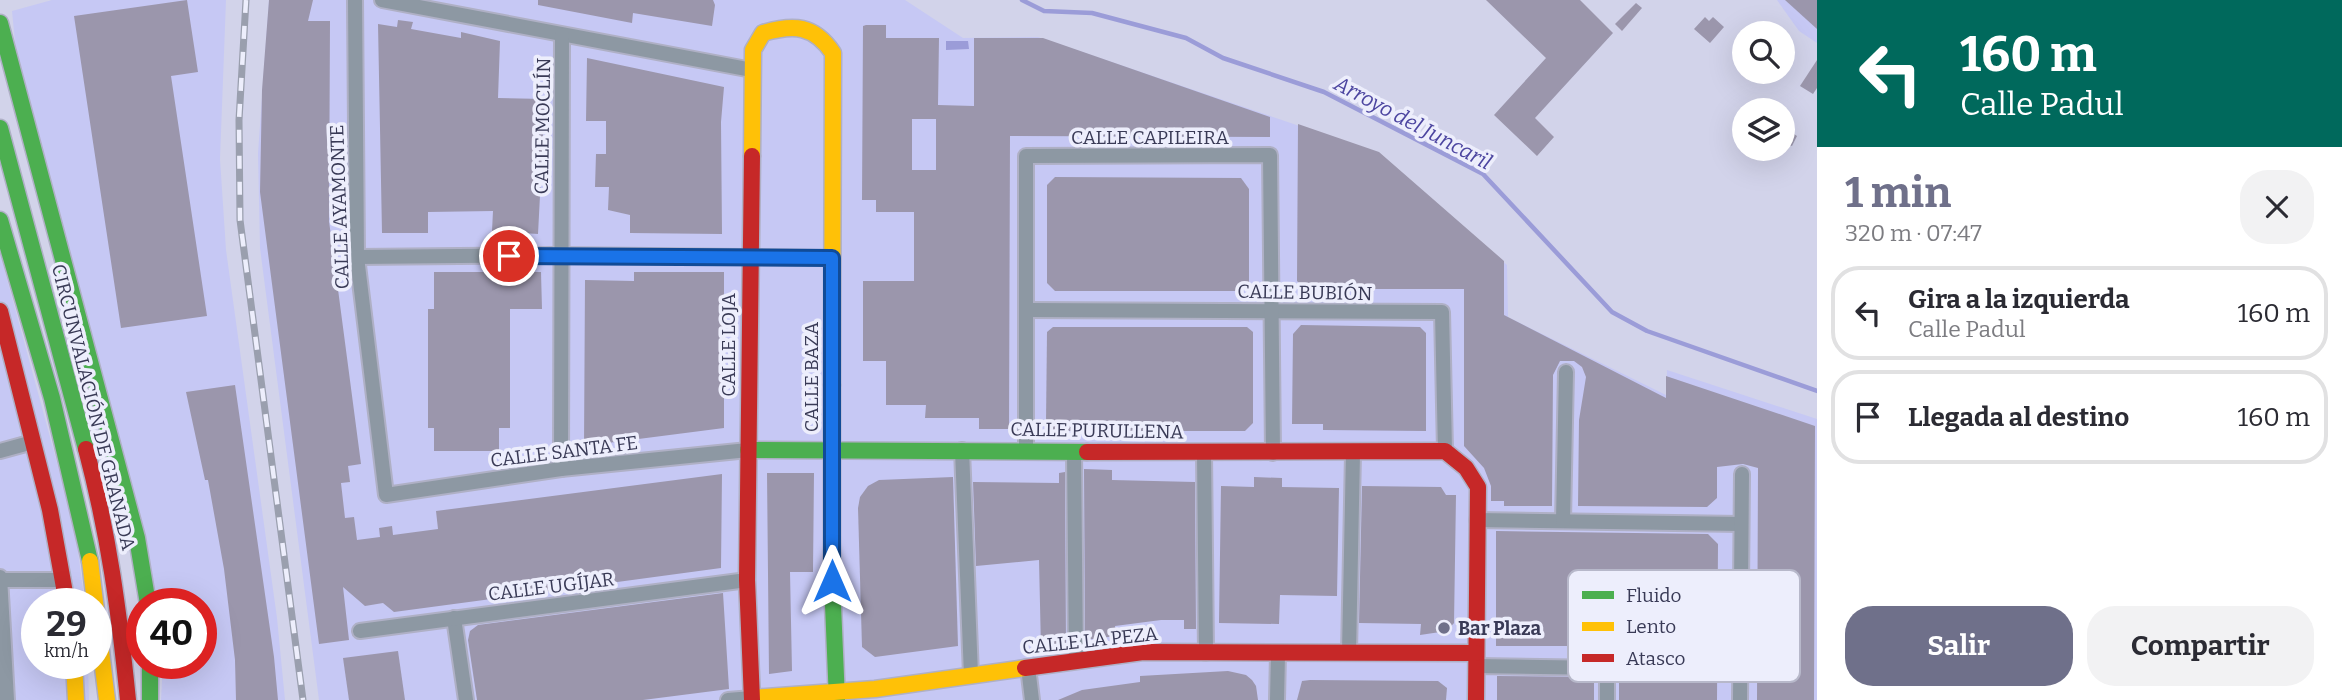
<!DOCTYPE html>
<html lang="es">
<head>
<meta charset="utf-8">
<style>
  body { margin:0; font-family:Bitter,serif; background:#f2f2f3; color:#2b2b33; height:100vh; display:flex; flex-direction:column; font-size:26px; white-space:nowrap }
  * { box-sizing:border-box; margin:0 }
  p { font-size:23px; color:#7c7c81 }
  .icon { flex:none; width:38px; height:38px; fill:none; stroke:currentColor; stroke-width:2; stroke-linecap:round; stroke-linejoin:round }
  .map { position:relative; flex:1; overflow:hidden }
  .sheet { display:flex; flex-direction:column; background:#fff; width:525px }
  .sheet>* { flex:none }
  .guide { background:#00695c; color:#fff; overflow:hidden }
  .buttons { position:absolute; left:1732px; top:21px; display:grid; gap:14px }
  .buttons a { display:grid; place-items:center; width:63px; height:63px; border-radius:50%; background:#fff; box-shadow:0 7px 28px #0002; font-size:35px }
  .speed { position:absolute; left:21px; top:588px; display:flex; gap:14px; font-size:35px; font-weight:700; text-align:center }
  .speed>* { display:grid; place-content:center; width:91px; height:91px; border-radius:50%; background:#fff; box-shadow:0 7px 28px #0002; line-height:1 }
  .speed small { font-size:18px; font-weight:400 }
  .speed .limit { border:10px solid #d22; background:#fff; color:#111 }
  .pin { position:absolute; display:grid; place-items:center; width:60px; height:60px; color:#fff; margin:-30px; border:4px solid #fff; border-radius:50%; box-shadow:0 2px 7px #0007 }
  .me { position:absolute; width:77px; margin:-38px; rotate:0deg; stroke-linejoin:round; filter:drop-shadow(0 0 5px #0008) }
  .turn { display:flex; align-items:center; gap:24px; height:147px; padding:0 28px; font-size:32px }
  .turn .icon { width:91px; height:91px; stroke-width:2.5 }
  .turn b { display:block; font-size:49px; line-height:60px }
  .round { display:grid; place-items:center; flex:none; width:74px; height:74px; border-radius:28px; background:#f2f2f3 }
  .summary { display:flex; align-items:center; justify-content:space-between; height:119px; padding:0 28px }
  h1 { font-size:42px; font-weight:700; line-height:52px; color:#6f708a }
  .button { display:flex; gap:14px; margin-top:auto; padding:14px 28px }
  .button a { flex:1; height:80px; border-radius:28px; background:#6f708a; color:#fff; font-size:28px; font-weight:700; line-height:80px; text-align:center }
  .button a+a { background:#f2f2f3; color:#2b2b33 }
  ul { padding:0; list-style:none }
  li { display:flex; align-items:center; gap:21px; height:94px; margin:0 14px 10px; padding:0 14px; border:4px solid #e1e1e2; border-radius:28px }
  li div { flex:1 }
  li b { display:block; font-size:26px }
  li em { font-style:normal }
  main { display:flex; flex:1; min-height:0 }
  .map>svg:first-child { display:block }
  .built { fill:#c6c8f4 }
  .water { fill:#9b9cd8 }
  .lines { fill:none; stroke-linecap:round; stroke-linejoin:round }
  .stream { stroke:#9b9cd8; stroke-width:4.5 }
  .building { fill:#9b96ac; fill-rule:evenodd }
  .street-casing { stroke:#afb0c5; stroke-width:18 }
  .fast-casing { stroke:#afb0c5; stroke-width:19 }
  .slow-casing { stroke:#afb0c5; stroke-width:19 }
  .jam-casing { stroke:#afb0c5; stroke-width:19 }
  .street { stroke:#8d98a3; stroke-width:14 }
  .fast { stroke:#4caf50; stroke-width:16 }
  .slow { stroke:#ffc107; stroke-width:16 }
  .jam { stroke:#c62828; stroke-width:16 }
  .rail-casing { stroke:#9a9fae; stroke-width:7 }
  .rail { stroke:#edeefc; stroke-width:4.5; stroke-dasharray:13; stroke-linecap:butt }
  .route-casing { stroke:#114b97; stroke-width:18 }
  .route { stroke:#1a73e8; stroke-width:12 }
  .poi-dot { fill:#6f708a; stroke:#edeefc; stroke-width:2.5 }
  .labels { text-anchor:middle; stroke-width:7; stroke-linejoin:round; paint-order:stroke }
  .street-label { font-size:19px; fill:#393a56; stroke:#edeefc }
  .poi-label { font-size:19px; font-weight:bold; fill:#393a56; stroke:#edeefc; text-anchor:start }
  .water-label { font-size:21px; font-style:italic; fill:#4c45a0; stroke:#edeefc }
  .key { fill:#edeefc; stroke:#b7b8ca; stroke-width:2 }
  .key-label { font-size:19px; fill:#393a56 }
</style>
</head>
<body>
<main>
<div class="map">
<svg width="1817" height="700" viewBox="0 0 1817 700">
  <rect width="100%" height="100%" fill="#d2d3ea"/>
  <!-- built -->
  <g class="built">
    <path d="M 52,0 L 226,0 L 220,159 L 226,250 L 277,618 L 285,700 L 161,700 L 163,663 L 201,663 L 201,604 L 155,604 L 15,42 L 12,11 Z"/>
    <path d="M 269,0 L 905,0 L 963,38 L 1038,37 L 1376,152 L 1507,265 L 1508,317 L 1666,395 L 1667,370 L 1817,419 L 1817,700 L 319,700 L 260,248 L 258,153 Z"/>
    <path d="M 1777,0 L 1817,0 L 1817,43 L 1799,31 Z"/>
    <path d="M 0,253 L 75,529 L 85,604 L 37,604 L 37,663 L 88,663 L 89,700 L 0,700 Z"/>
  </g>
  <!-- water -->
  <path class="water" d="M 946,41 L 968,41 L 969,49 L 946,50 Z"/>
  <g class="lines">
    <!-- stream -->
    <path class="stream" d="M 1022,0 L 1044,11 L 1092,13 L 1186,38 L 1223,58 L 1324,92 L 1483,174 L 1612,312 L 1647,331 L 1817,391"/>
  </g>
  <!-- building -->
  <g class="building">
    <path d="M 187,0 L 198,72 L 171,76 L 207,316 L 121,328 L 74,16 Z"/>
    <path d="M 269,0 L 313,0 L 308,21 L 330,21 L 329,221 L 361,464 L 348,466 L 350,482 L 341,483 L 345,518 L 354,517 L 357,540 L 380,537 L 379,528 L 392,526 L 393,535 L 438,529 L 436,511 L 722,474 L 721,568 L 394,612 L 383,603 L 365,606 L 343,587 L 349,640 L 319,644 L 260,192 L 262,90 Z"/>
    <path d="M 538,0 L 713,0 L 715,5 L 712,26 L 633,13 L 632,23 L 538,5 Z"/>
    <path d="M 1486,0 L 1580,0 L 1613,33 L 1535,118 L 1554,137 L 1537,156 L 1494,115 L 1546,58 Z"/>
    <path d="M 1785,0 L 1817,0 L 1817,29 Z"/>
    <path d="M 1636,3 L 1642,8 L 1622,31 L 1615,24 Z"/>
    <path d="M 1705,17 L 1709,21 L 1713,17 L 1724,27 L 1710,43 L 1694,29 Z"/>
    <path d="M 398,20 L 413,22 L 411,29 L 461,38 L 461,32 L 500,41 L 498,98 L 545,99 L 538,234 L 492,231 L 493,211 L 428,212 L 428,233 L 382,233 L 378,24 L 397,27 Z"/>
    <path d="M 866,25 L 886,25 L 886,38 L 939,38 L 938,105 L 974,106 L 974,38 L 1043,38 L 1270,117 L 1270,137 L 1010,136 L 1009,429 L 979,429 L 979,418 L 925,418 L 926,405 L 886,405 L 886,361 L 863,361 L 863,281 L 914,281 L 914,212 L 876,212 L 876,200 L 862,200 L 863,26 ZM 912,119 L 936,119 L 936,170 L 912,170 Z"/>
    <path d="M 587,58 L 724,87 L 721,122 L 722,234 L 630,233 L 630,215 L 608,210 L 609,187 L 595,187 L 596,154 L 606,154 L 606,121 L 586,121 Z"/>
    <path d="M 1817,60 L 1817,88 L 1813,94 L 1800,86 Z"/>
    <path d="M 1298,124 L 1379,152 L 1504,261 L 1504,315 L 1666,398 L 1666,376 L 1815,426 L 1814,700 L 1757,700 L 1758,468 L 1743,464 L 1717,467 L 1717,498 L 1707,507 L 1578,506 L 1579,420 L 1586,377 L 1582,367 L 1574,361 L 1560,361 L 1553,375 L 1552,506 L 1504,506 L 1504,501 L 1491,501 L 1491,486 L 1484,468 L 1464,446 L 1464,289 L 1305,289 L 1297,281 Z"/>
    <path d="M 1783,127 L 1797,136 L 1792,146 L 1783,143 Z"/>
    <path d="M 1055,177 L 1241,178 L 1249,189 L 1249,284 L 1241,291 L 1055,291 L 1047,283 L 1047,185 Z"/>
    <path d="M 434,272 L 541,272 L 542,309 L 510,309 L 510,428 L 499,428 L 499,451 L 434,451 L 434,428 L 428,428 L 428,309 L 434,309 Z"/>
    <path d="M 634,272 L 724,272 L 724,428 L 584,446 L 585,280 L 634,281 Z"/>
    <path d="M 1301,325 L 1420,327 L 1426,333 L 1426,431 L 1323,430 L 1323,424 L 1292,424 L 1293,334 Z"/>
    <path d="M 1053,327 L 1247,327 L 1253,332 L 1253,423 L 1245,431 L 1054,431 L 1046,423 L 1047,332 Z"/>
    <path d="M 235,385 L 274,657 L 278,700 L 236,700 L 235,660 L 224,569 L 208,480 L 205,480 L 186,392 Z"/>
    <path d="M 1084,469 L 1112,470 L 1112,480 L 1195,482 L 1196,629 L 1184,629 L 1184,620 L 1161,620 L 1115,626 L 1116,636 L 1085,640 Z"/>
    <path d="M 1065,472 L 1066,646 L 1041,649 L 1039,560 L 976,566 L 973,482 L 1059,483 L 1059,473 Z"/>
    <path d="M 767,473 L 814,473 L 813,572 L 790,572 L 792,671 L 769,674 Z"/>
    <path d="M 953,477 L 958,646 L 875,657 L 862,647 L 858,508 L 860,497 L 868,486 L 879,480 Z"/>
    <path d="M 1254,477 L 1282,478 L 1282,487 L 1339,488 L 1337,596 L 1280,595 L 1279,624 L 1219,623 L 1221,486 L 1254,487 Z"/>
    <path d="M 1362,486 L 1441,487 L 1446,495 L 1456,495 L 1454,623 L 1447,631 L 1420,635 L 1421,624 L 1359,623 Z"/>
    <path d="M 1496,531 L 1708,534 L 1718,544 L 1717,700 L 1619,700 L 1619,646 L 1496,646 Z"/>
    <path d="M 723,593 L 729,689 L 643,700 L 477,700 L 468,640 L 470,631 L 478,625 Z"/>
    <path d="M 398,651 L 405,700 L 349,700 L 343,658 Z"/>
    <path d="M 1228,671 L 1246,675 L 1252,680 L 1256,686 L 1258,700 L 1058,700 L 1082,690 L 1140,682 L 1140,676 Z"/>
    <path d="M 1497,676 L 1594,677 L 1594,700 L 1497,700 Z"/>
    <path d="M 1310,680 L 1438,681 L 1447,688 L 1446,700 L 1297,700 L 1302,681 Z"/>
  </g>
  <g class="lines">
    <defs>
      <g id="street">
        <path d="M 355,0 L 357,257 L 386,495 L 561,469 L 748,450"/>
        <path d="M 382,0 L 752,70"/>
        <path d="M 357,257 L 559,255 L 832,258"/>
        <path d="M 1028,310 L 1442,312 L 1445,451"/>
        <path d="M 1026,449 L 1026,156 L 1270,155 L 1273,453"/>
        <path d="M 962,450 L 971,675"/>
        <path d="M 0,451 L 33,442"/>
        <path d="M 1074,452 L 1076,661"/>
        <path d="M 1204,452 L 1206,653"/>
        <path d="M 561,469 L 562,35"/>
        <path d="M 1477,520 L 1741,524"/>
        <path d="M 1563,521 L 1566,372"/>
        <path d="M 0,577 L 7,700"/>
        <path d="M 0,580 L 62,580"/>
        <path d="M 454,618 L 466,700"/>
        <path d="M 360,631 L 747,580"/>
        <path d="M 1349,653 L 1353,453"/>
        <path d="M 1476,666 L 1607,668 L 1607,700"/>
        <path d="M 1028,667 L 1032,700"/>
        <path d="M 728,700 L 752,698"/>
        <path d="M 1277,700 L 1278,654"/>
        <path d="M 1740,700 L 1742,474"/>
      </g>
      <g id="fast">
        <path d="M 0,23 L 137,538 L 148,604"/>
        <path d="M 0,128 L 86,449"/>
        <path d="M 0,220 L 52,398 L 90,561"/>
        <path d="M 832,385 L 832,581 L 837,700"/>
        <path d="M 748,450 L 1087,452"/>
        <path d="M 150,663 L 150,700"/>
      </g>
      <g id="slow">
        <path d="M 752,156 L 753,50 L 763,33 C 794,24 814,25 833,53 L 832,385"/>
        <path d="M 90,561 L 107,700"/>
        <path d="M 74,663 L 76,700"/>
        <path d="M 752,698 L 875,689 L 1025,668"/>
      </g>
      <g id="jam">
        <path d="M 752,156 L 747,580 L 752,700"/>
        <path d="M 0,311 L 50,510 L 67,604"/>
        <path d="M 86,449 C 109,536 119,611 128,700"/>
        <path d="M 1087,452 L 1445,451 L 1466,468 L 1478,487 L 1476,700"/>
        <path d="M 1025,668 L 1143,652 L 1476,653"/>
      </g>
    </defs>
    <!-- street casing -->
    <use href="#street" class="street-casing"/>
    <!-- fast casing -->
    <use href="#fast" class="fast-casing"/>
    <!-- slow casing -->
    <use href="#slow" class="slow-casing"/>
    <!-- jam casing -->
    <use href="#jam" class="jam-casing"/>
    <!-- street -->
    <use href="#street" class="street"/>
    <!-- fast -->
    <use href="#fast" class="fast"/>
    <!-- slow -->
    <use href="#slow" class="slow"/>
    <!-- jam -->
    <use href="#jam" class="jam"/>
    <defs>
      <path id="rail" d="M 246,0 L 239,120 L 240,220 L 303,700"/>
    </defs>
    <!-- rail casing -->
    <use href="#rail" class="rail-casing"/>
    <!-- rail -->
    <use href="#rail" class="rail"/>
  </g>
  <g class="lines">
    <defs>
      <path id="route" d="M 509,256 L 832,258 L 832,581"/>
    </defs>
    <!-- route casing -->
    <use href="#route" class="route-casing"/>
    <!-- route -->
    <use href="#route" class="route"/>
  </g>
  <!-- markers -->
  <circle class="poi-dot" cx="1444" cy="628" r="7"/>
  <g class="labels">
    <!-- street labels -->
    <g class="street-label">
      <text transform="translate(542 126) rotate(-89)" y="7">CALLE MOCLÍN</text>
      <text x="1150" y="144">CALLE CAPILEIRA</text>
      <text transform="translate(339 207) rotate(-92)" y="7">CALLE AYAMONTE</text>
      <text transform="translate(1305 292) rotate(1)" y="7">CALLE BUBIÓN</text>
      <text transform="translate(728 345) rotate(-90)" y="7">CALLE LOJA</text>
      <text transform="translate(811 377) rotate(-90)" y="7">CALLE BAZA</text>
      <text transform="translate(94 407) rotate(76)" y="7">CIRCUNVALACIÓN DE GRANADA</text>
      <text transform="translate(1097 430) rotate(1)" y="7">CALLE PURULLENA</text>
      <text transform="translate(564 451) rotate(-7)" y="7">CALLE SANTA FE</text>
      <text transform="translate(551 586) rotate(-7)" y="7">CALLE UGÍJAR</text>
      <text transform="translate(1090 640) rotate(-6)" y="7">CALLE LA PEZA</text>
    </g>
    <!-- poi labels -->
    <g class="poi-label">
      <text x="1458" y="635">Bar Plaza</text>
    </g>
    <!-- water labels -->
    <g class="water-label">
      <text transform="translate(1413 123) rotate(28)" y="7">Arroyo del Juncaril</text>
    </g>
  </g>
  <!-- legend -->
  <rect x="1568" y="570" width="232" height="112" rx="10" class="key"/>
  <rect x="1582" y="591" width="32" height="8" fill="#4caf50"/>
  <rect x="1582" y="622" width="32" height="9" fill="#ffc107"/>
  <rect x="1582" y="654" width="32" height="8" fill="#c62828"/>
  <g class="key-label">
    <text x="1626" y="602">Fluido</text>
    <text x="1626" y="633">Lento</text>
    <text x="1626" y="665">Atasco</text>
  </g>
</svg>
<div class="buttons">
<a><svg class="icon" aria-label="search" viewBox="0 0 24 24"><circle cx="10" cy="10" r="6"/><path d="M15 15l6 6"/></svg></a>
<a><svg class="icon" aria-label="layers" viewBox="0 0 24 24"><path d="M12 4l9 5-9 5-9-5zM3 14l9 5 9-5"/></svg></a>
</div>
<div class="speed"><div>29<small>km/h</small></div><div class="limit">40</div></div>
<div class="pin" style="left:509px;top:256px;background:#d93025"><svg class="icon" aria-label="arrive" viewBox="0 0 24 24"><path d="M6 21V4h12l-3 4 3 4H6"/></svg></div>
<svg class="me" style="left:832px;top:581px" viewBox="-20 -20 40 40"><path d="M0-17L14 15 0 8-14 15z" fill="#1a73e8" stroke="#fff" stroke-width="4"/></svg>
</div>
<section class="sheet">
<div class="guide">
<div class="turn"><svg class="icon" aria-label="left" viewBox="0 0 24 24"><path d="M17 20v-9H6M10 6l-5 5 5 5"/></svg><div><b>160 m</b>Calle Padul</div></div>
</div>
<div class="summary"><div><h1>1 min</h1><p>320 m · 07:47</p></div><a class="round"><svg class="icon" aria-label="close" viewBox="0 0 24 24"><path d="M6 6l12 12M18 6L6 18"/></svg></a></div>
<ul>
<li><svg class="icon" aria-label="left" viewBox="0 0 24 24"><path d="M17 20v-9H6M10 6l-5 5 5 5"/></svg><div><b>Gira a la izquierda</b><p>Calle Padul</p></div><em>160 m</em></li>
<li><svg class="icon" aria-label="arrive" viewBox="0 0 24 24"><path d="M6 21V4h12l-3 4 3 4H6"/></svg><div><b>Llegada al destino</b></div><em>160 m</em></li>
</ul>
<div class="button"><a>Salir</a><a>Compartir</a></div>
</section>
</main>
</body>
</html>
